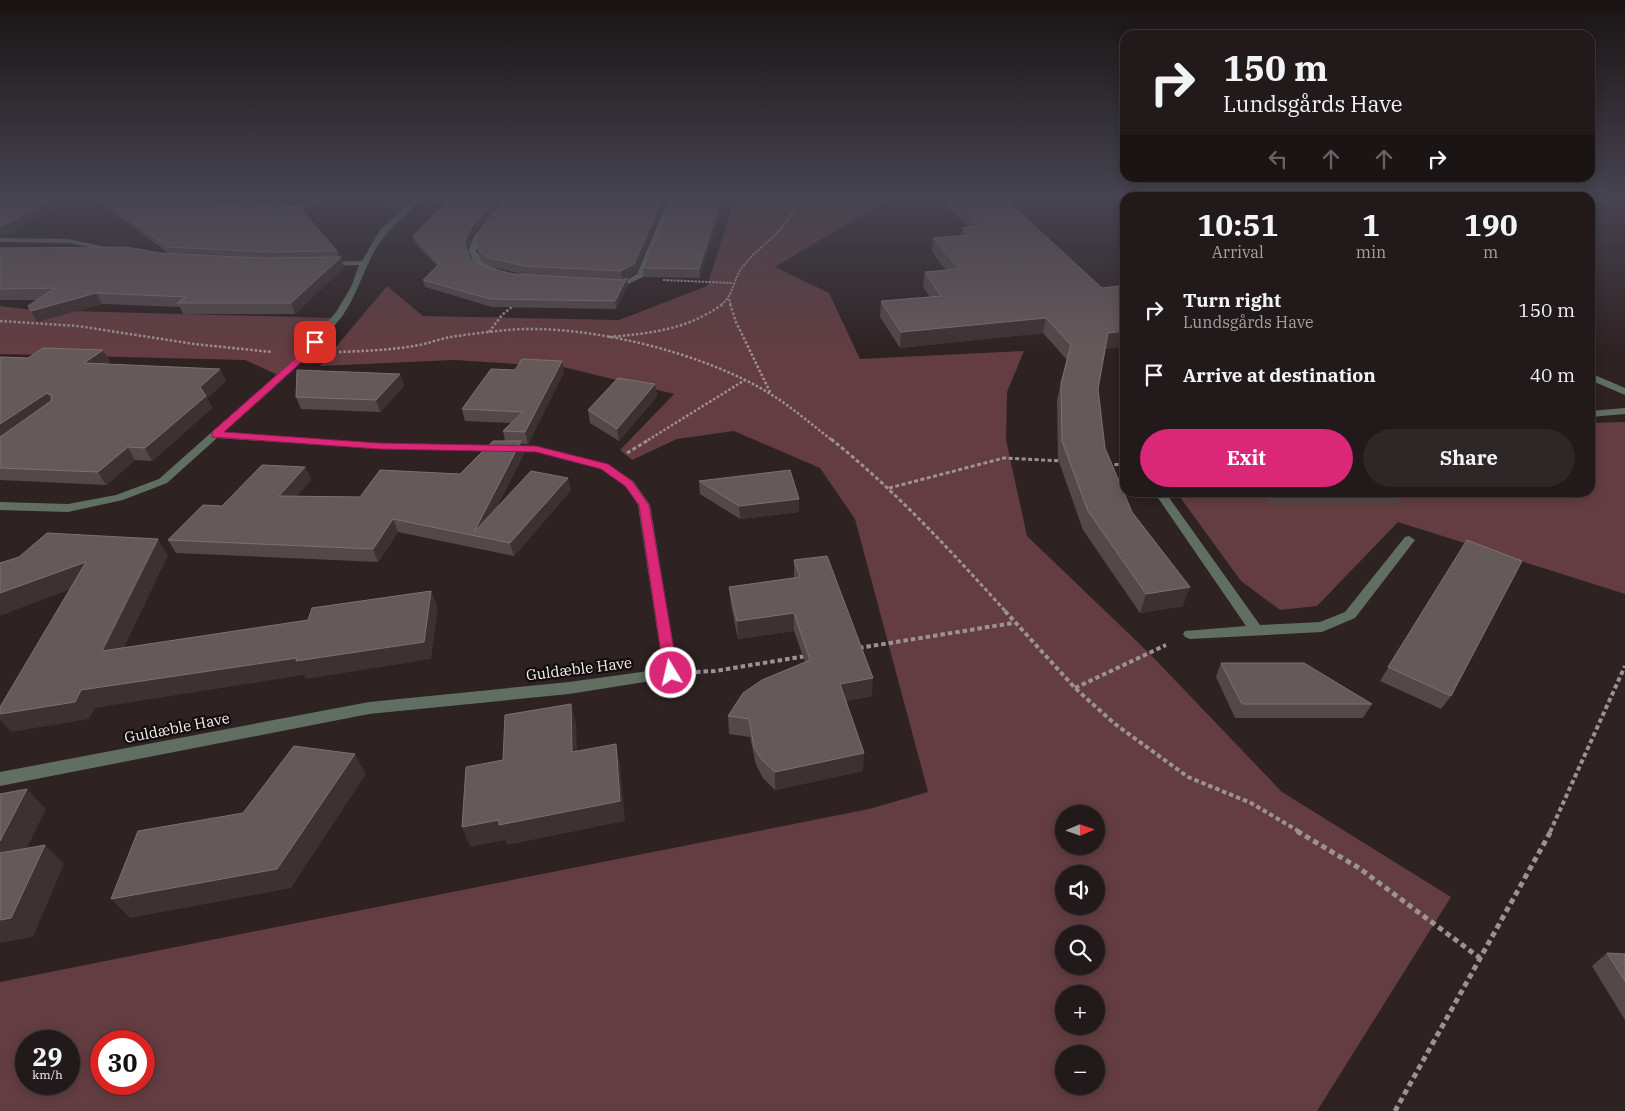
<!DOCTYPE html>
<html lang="en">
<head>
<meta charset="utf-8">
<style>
  body { margin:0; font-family:"IBM Plex Serif",serif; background:#2e2727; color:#f1f3f6; height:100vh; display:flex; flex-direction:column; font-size:19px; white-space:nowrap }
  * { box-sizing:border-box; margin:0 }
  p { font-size:16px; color:#a2a1a2 }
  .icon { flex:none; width:28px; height:28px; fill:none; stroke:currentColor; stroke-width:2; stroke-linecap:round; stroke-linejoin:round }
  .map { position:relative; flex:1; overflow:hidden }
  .panel { position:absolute; left:1120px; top:192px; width:475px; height:305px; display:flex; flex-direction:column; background:#221a1a; border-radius:15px; box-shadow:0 2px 12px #0003,0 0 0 1px #3f3839 }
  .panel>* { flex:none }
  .guide { position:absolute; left:1120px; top:30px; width:475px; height:152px; border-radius:15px; box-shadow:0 2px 12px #0003,0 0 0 1px #3f3839; background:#221a1a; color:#f1f3f6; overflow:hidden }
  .needle { width:32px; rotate:88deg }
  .fabs { position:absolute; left:1055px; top:805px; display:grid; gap:10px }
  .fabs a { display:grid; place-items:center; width:50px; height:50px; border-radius:50%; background:#221a1a; box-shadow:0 2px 12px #0003,0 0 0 1px #3f3839; font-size:25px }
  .speed { position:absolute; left:15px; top:1030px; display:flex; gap:10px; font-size:25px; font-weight:700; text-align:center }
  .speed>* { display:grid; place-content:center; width:65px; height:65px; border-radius:50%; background:#221a1a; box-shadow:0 2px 12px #0003,0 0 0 1px #3f3839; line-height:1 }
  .speed small { font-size:12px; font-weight:400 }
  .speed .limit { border:8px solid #d22; background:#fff; color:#111 }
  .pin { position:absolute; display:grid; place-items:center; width:42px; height:42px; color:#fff; margin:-21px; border-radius:10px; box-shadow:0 2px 8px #0006 }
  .me { position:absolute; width:55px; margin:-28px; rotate:351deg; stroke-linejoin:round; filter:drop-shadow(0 0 4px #0008) }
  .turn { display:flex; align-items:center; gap:18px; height:105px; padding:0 20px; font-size:22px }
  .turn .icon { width:65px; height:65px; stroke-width:2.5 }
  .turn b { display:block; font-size:35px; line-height:42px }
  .lanes { display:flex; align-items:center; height:48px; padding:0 20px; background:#0003; justify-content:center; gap:25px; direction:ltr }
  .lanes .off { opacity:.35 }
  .eta { display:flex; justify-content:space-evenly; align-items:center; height:85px; text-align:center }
  .eta b { font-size:30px; font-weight:700; line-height:35px }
  .cta { display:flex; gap:10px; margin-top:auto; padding:10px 20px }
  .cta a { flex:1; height:58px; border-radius:30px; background:#db2777; color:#fff; font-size:20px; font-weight:700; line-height:58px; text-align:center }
  .cta a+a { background:#2e2727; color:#f1f3f6 }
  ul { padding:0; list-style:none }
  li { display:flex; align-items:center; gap:15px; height:65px; padding:0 20px }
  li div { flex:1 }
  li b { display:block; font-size:19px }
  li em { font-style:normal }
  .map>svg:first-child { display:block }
  .green { fill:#633d41; fill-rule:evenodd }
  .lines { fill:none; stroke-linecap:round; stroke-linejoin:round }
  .path-far4 { stroke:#9c9293; stroke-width:2; stroke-dasharray:2.5 1; stroke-linecap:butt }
  .path-far3 { stroke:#9c9293; stroke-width:2.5; stroke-dasharray:2.5 2; stroke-linecap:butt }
  .path-far2 { stroke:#9c9293; stroke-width:3; stroke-dasharray:4 2.5; stroke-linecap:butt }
  .path-far1 { stroke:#9c9293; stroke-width:4; stroke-dasharray:4.5 3; stroke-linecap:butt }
  .path { stroke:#9c9293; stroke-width:5; stroke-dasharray:5.5 4; stroke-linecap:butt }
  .minor { fill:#606f62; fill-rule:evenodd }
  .tertiary { fill:#606f62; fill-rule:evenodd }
  .wall { fill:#544849 }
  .shaded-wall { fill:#3e3132 }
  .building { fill:#66595a; stroke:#7c7172 }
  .route { fill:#db2777; stroke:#8e194d }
  .labels { text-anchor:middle; stroke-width:4.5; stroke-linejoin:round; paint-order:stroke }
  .street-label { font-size:15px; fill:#f7eeef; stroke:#130d0e }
</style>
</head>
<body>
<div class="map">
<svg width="1625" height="1111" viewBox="0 0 1625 1111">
  <rect width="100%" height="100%" fill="#2e2223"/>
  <!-- green -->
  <g class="green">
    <path d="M 735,198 L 890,198 L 775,267 L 829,293 L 860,359 L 1024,351 L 1007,392 L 1006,440 L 1027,536 L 1149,653 L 1282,792 L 1451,897 L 1317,1111 L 0,1111 L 0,982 L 869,809 L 928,792 L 855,519 L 820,468 L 734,431 L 677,439 L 632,460 L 620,450 L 674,394 L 563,367 L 454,360 L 320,366 L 387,286 L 423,316 L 619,320 L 707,286 ZM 1064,814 L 1096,814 L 1096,846 L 1064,846 ZM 1064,874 L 1096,874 L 1096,906 L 1064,906 ZM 1064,934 L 1096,934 L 1096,966 L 1064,966 ZM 1064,994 L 1096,994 L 1096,1026 L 1064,1026 ZM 26,1041 L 69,1041 L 69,1084 L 26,1084 ZM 101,1041 L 144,1041 L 144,1084 L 101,1084 ZM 1064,1054 L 1096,1054 L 1096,1086 L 1064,1086 Z"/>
    <path d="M 0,306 L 33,310 L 335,318 L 280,376 L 245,360 L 0,354 Z"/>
    <path d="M 1625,422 L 1625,594 L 1398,522 L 1317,606 L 1280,610 L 1241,581 L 1177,493 L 1590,492 L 1590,423 Z"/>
  </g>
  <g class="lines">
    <!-- path-far4 -->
    <g class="path-far4">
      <path d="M 663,280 L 732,283"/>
      <path d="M 729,299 L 731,305"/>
      <path d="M 721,305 C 733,296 733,281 741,269 C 762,241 786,235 798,198"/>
    </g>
    <!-- path-far3 -->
    <g class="path-far3">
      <path d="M 730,304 L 736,322 L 771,394"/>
      <path d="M 0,321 L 78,326 L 194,344 L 272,352"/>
      <path d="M 489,332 L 502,315 L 513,306"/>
      <path d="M 609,337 C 652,333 686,330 723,304"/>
      <path d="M 339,352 C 364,351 390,350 414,346 C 427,344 439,339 451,337 C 469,334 489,332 507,330 C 585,323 706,353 772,395 C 793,408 812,425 832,440"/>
      <path d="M 648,440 L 745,380"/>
    </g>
    <!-- path-far2 -->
    <g class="path-far2">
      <path d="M 831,439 C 896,491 951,551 1007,613"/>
      <path d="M 627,453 L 650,439"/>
      <path d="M 1108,464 L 1125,465"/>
      <path d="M 889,488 L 1004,458 L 1062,461"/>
    </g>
    <!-- path-far1 -->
    <g class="path-far1">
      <path d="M 1005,611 L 1075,688 L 1115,724 L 1188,777 L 1251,803 L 1300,832"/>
      <path d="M 859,648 L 1013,623"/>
      <path d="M 696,672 L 715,671 L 806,656"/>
      <path d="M 1075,688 L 1166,645"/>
      <path d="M 1550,832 L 1625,666"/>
    </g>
    <!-- path -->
    <g class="path">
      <path d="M 1297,831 L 1359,868 L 1480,958"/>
      <path d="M 1395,1111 L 1551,831"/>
    </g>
    <!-- minor -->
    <g class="minor">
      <path d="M 246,198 L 252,198 L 252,199 C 268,209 288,208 306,203 C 314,200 321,197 329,198 C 308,213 268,215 246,201 Z"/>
      <path d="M 415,198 L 507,199 L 510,201 L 507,203 L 421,200 C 400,220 379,237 368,264 C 360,281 354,299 343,315 C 309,360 265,395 224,432 L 378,443 L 536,446 L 609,465 L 633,481 L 650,505 L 678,673 L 676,677 L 569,694 L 369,714 L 0,786 L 0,772 L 369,702 L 569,682 L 663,669 L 638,505 L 625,485 L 601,469 L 536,452 L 378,449 L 217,438 L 167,483 L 123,500 L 68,512 L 0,510 L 0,502 L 68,504 L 116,495 L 159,479 L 302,352 L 336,312 L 351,287 L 359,265 L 326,266 L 322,264 L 323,262 L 362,261 L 380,230 Z"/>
      <path d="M 666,198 L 672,198 L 674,200 L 643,277 L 624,286 L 608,285 L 608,281 L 623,282 L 637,274 L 668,200 Z"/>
      <path d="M 484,225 L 489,226 L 481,236 L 476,251 L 486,264 L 503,272 L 503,276 C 487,277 475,264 468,251 L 474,236 Z"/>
      <path d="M 0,238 L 68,239 L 121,250 L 117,252 L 68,243 L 0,242 Z"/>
      <path d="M 1625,408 L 1625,414 L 1590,417 L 1590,411 Z"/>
      <path d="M 1154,492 L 1165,492 L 1260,625 L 1320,622 L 1345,612 L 1405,537 L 1409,536 L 1415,540 L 1355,618 L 1322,632 L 1190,639 L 1185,637 L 1183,634 L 1185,631 L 1246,626 Z"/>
    </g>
    <!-- tertiary -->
    <path class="tertiary" d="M 1590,373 L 1625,388 L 1625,395 L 1590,380 Z"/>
  </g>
  <!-- wall -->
  <g class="wall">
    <path d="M 0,198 L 78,198 L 76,199 L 70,199 L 3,236 Z"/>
    <path d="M 94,198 L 217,198 L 215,203 L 337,251 L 339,257 L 341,257 L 344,267 L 295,314 L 183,314 L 180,307 L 102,304 L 37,322 L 37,300 L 0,300 L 0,248 L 168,253 Z"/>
    <path d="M 379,198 L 414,198 L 396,212 Z"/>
    <path d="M 506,198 L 666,198 L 666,200 L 636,273 L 623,280 L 527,275 L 492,267 L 481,261 L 476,242 Z"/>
    <path d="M 723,198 L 723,203 L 700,278 L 644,277 L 643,268 Z"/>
    <path d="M 948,198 L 1004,198 L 1105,349 L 1098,389 L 1105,448 L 1132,512 L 1183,606 L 1140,613 L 1083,530 L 1058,459 L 1057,400 L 1061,383 L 1067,360 L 1043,333 L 900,348 L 880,317 L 881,301 L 930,297 L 923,287 L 925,272 L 946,270 L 932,252 L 933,238 L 961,236 L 962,228 L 968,227 L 947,205 Z"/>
    <path d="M 498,205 L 473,233 L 467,249 L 470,258 L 485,267 L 513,274 L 623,280 L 627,278 L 628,286 L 616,309 L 492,307 L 425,287 L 423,280 L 437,266 L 415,243 L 413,236 Z"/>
    <path d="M 103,350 L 110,362 L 106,364 L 226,381 L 207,398 L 212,408 L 152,461 L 135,460 L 106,485 L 0,480 L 0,357 L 28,358 Z"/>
    <path d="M 564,372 L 528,444 L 521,444 L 524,454 L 496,508 L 568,478 L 571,490 L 514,556 L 398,532 L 378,562 L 176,553 L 168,540 L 222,506 L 305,467 L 311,480 L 296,496 L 360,497 L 460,474 L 505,441 L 503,431 L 511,423 L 465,421 L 462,409 Z"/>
    <path d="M 400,374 L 404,386 L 380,412 L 301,409 L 296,397 Z"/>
    <path d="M 655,384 L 657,396 L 619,441 L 590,423 L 588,410 Z"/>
    <path d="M 699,481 L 799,512 L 740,519 L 700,494 Z"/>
    <path d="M 1262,492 L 1403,492 L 1398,503 L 1269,503 Z"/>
    <path d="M 1467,540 L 1451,696 L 1441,709 L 1380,681 Z"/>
    <path d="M 794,560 L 872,696 L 846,701 L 863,771 L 775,790 L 763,778 L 756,765 L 750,737 L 729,734 L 728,716 L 805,662 L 794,631 L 738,639 L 731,605 L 729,587 L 794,578 Z"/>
    <path d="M 1221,663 L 1372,704 L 1363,718 L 1235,718 L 1216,677 Z"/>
    <path d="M 1607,953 L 1625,954 L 1625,1020 L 1592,966 Z"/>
  </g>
  <!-- shaded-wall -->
  <g class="shaded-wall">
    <path d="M 54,198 L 70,198 L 70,199 L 3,236 L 0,237 L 0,227 Z"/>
    <path d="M 210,198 L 217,198 L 211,210 L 207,202 Z"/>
    <path d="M 400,198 L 414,198 L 396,212 L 394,203 Z"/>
    <path d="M 497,198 L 498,205 L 473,233 L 466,250 L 464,243 L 472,226 Z"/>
    <path d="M 663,198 L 666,198 L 666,200 L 636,273 L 623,280 L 621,271 Z"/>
    <path d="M 721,198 L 723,198 L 723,203 L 700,278 L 699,269 Z"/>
    <path d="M 341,257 L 344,267 L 295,314 L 291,303 Z"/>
    <path d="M 627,278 L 628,286 L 616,309 L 615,301 Z"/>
    <path d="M 96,293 L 102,304 L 37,322 L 31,311 Z"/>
    <path d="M 1046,318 L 1043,333 L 900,348 L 901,332 Z"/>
    <path d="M 1125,331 L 1125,347 L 1104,349 L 1108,333 Z"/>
    <path d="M 103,350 L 110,362 L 91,375 L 84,363 Z"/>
    <path d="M 562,361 L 564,372 L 528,444 L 525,432 Z"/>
    <path d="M 220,369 L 226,381 L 207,398 L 212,408 L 152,461 L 145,448 L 200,387 Z"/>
    <path d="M 400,374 L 404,386 L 380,412 L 376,400 Z"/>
    <path d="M 655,384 L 657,396 L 619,441 L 617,429 Z"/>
    <path d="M 47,393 L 54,405 L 0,443 L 0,424 Z"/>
    <path d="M 521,441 L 524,454 L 482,537 L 474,532 Z"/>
    <path d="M 128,447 L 135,460 L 106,485 L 98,472 Z"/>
    <path d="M 305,467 L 311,480 L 285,509 L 279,496 Z"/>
    <path d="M 568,478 L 571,490 L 514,556 L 510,543 Z"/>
    <path d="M 799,499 L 799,512 L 740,519 L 739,506 Z"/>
    <path d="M 393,519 L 398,532 L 378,562 L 373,549 Z"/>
    <path d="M 158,539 L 168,556 L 114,668 L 102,651 Z"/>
    <path d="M 86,562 L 97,579 L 0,616 L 0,593 Z"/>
    <path d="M 1190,587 L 1183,606 L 1140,613 L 1146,594 Z"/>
    <path d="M 431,591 L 438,608 L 431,659 L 306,679 L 304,675 L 95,708 L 89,719 L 11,732 L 0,720 L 0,714 Z"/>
    <path d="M 794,613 L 794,631 L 738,639 L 737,621 Z"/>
    <path d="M 873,678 L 872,696 L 839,702 L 840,684 Z"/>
    <path d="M 571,704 L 576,724 L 578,772 L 572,752 Z"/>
    <path d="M 616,744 L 620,764 L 625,821 L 507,845 L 505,840 L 470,847 L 462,827 Z"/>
    <path d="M 864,753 L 863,771 L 775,790 L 775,772 Z"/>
    <path d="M 355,754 L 366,774 L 291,888 L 130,918 L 111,899 Z"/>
    <path d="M 27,789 L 46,809 L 14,874 L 0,861 L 0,841 Z"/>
    <path d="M 45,845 L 64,864 L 33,937 L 0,943 L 0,920 Z"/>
  </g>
  <!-- building -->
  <g class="building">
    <path d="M 0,198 L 54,198 L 0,227 Z"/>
    <path d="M 101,198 L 210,198 L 207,202 L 277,210 L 297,205 L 337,251 L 266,252 L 167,247 Z"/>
    <path d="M 387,198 L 400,198 L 394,203 Z"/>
    <path d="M 451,198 L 497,198 L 472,226 L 464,243 L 470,258 L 485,267 L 513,274 L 623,280 L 627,278 L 615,301 L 490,299 L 423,280 L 439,264 L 413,236 Z"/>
    <path d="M 506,198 L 663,198 L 634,264 L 621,271 L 525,266 L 490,258 L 479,252 L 476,242 L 481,228 Z"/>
    <path d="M 673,198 L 721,198 L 699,269 L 643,268 Z"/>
    <path d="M 954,198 L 1004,198 L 1102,288 L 1119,286 L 1125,291 L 1125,331 L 1108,333 L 1098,389 L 1105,448 L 1132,512 L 1190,587 L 1146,594 L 1088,511 L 1062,441 L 1061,383 L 1071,345 L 1046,318 L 901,332 L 881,301 L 941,296 L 925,272 L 959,269 L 933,238 L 969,235 L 962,228 L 981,226 Z"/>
    <path d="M 127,247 L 160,253 L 216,256 L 266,258 L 341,257 L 291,303 L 177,303 L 186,297 L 96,293 L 31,311 L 28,306 L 55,288 L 0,289 L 0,248 Z"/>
    <path d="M 43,348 L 103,350 L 84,363 L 220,369 L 200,387 L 206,396 L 145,448 L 128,447 L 98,472 L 0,468 L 0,437 L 51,401 L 52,395 L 47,393 L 0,424 L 0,357 L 28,358 Z"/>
    <path d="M 522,359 L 562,361 L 525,432 L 503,431 L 523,412 L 462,409 L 491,369 L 515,370 Z"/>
    <path d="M 297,370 L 400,374 L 376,400 L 296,397 Z"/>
    <path d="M 618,378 L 655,384 L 617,429 L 588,410 Z"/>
    <path d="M 493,441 L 521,441 L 474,532 L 531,471 L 568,478 L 510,543 L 393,519 L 373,549 L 168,540 L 203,505 L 222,506 L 262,465 L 305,467 L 279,496 L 360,497 L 380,470 L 460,474 Z"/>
    <path d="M 790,470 L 799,499 L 739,506 L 699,481 Z"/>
    <path d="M 47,533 L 158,539 L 102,651 L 308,620 L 312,608 L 431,591 L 424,642 L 296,661 L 297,658 L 81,690 L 75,702 L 0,714 L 0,707 L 86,562 L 0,593 L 0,563 L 19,557 Z"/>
    <path d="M 1467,540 L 1522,561 L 1451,696 L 1388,667 Z"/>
    <path d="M 827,556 L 873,678 L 840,684 L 864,753 L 775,772 L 762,760 L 754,747 L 749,719 L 728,716 L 743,693 L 762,680 L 810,660 L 794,613 L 737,621 L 729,587 L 800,577 L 794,560 Z"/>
    <path d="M 1221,663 L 1304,663 L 1372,704 L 1242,704 Z"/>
    <path d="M 571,704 L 572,752 L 616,744 L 620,801 L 499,825 L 499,820 L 462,827 L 466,767 L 503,760 L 505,715 Z"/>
    <path d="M 294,746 L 355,754 L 277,869 L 111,899 L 138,831 L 243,813 Z"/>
    <path d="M 27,789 L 0,841 L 0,794 Z"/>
    <path d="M 45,845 L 11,918 L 0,920 L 0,853 Z"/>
    <path d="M 1607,953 L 1625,954 L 1625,981 Z"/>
  </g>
  <!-- sky -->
  <linearGradient id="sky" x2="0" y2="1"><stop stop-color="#191313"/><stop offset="0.56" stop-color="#464450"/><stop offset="1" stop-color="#464450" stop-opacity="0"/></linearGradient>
  <rect width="1625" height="353" fill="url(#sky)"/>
  <!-- route -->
  <path class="route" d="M 313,340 L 319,342 L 308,356 L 224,432 L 378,443 L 536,446 L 608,464 L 632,481 L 649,505 L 678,673 L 676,677 L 666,677 L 664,673 L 639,505 L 625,486 L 601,469 L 536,452 L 378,449 L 212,437 L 212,432 L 303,352 Z"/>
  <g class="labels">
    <!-- street labels -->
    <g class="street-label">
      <text transform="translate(579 669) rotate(-7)" y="5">Guldæble Have</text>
      <text transform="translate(177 728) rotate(-11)" y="5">Guldæble Have</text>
    </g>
  </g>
</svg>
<div class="fabs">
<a><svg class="needle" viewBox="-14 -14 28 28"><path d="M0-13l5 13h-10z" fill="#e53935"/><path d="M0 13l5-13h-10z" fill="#a2a1a2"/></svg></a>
<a><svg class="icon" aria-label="sound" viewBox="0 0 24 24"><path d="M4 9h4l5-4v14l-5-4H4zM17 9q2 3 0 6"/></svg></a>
<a><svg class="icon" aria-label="search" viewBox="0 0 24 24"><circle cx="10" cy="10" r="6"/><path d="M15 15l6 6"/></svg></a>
<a>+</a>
<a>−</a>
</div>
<div class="speed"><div>29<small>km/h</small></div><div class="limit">30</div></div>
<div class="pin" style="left:315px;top:342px;background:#d93025"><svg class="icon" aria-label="arrive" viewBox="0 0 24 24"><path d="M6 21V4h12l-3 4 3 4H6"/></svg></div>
<svg class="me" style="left:671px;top:673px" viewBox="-20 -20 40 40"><circle r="17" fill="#db2777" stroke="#fff" stroke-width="3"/><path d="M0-11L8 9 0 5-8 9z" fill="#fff"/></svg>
<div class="guide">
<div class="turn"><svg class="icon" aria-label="right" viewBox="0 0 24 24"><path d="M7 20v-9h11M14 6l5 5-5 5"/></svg><div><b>150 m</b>Lundsgårds Have</div></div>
<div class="lanes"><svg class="icon off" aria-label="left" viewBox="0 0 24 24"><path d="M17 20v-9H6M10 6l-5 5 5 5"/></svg><svg class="icon off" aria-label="ahead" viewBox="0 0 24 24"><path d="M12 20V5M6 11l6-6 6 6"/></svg><svg class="icon off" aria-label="ahead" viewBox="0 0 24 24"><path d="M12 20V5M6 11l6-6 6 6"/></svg><svg class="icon" aria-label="right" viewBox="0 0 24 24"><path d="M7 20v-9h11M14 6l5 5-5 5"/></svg></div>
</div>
<section class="panel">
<div class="eta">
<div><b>10:51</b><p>Arrival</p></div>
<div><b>1</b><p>min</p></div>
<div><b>190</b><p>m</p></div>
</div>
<ul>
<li><svg class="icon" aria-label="right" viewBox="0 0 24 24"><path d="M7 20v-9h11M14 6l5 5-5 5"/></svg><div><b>Turn right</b><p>Lundsgårds Have</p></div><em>150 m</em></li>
<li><svg class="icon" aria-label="arrive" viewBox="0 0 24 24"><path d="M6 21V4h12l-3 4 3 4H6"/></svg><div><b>Arrive at destination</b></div><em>40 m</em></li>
</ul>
<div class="cta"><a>Exit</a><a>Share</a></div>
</section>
</div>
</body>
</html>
